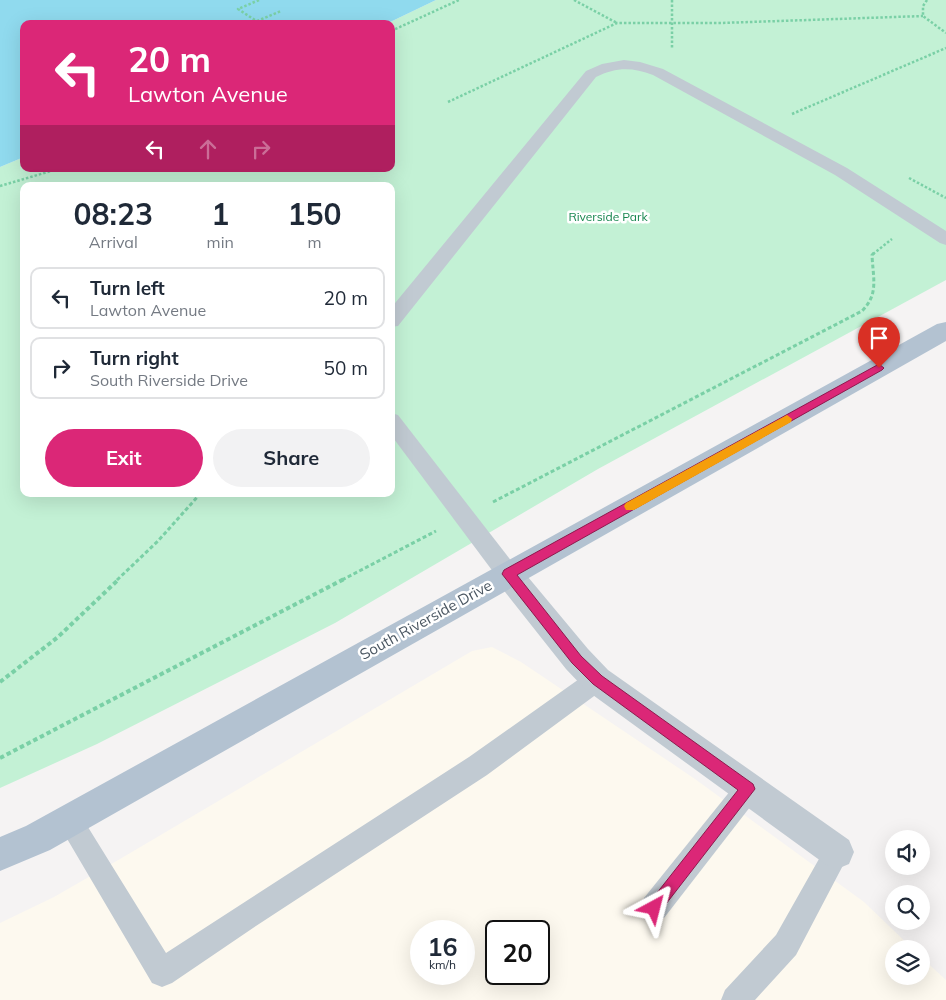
<!DOCTYPE html>
<html lang="en">
<head>
<meta charset="utf-8">
<style>
  body { margin:0; font-family:Mulish,sans-serif; background:#f2f2f3; color:#1f2937; height:100vh; display:flex; flex-direction:column; font-size:19px; white-space:nowrap }
  * { box-sizing:border-box; margin:0 }
  p { font-size:16px; color:#747a83 }
  .icon { flex:none; width:28px; height:28px; fill:none; stroke:currentColor; stroke-width:2; stroke-linecap:round; stroke-linejoin:round }
  .map { position:relative; flex:1; overflow:hidden }
  .drawer { position:absolute; left:20px; top:182px; width:375px; height:315px; display:flex; flex-direction:column; background:#fff; border-radius:10px; box-shadow:0 5px 20px #0002 }
  .drawer>* { flex:none }
  .banner { position:absolute; left:20px; top:20px; width:375px; height:152px; border-radius:10px; box-shadow:0 5px 20px #0002; background:#db2777; color:#fff; overflow:hidden }
  .controls { position:absolute; left:885px; top:830px; display:grid; gap:10px }
  .controls a { display:grid; place-items:center; width:45px; height:45px; border-radius:50%; background:#fff; box-shadow:0 5px 20px #0002; font-size:25px }
  .speed { position:absolute; left:410px; top:920px; display:flex; gap:10px; font-size:25px; font-weight:700; text-align:center }
  .speed>* { display:grid; place-content:center; width:65px; height:65px; border-radius:50%; background:#fff; box-shadow:0 5px 20px #0002; line-height:1 }
  .speed small { font-size:12px; font-weight:400 }
  .speed .limit { border:2px solid #111; border-radius:8px; background:#fff; color:#111 }
  .pin { position:absolute; display:grid; place-items:center; width:42px; height:42px; color:#fff; margin:-51px -21px; border-radius:50% 50% 50% 0; rotate:-45deg; box-shadow:0 0 5px #0007 }
  .pin .icon { rotate:45deg }
  .me { position:absolute; width:55px; margin:-28px; rotate:38deg; stroke-linejoin:round; filter:drop-shadow(0 0 4px #0008) }
  .turn { display:flex; align-items:center; gap:18px; height:105px; padding:0 25px; font-size:22px }
  .turn .icon { width:65px; height:65px; stroke-width:2.5 }
  .turn b { display:block; font-size:35px; line-height:42px }
  .lanes { display:flex; align-items:center; height:48px; padding:0 25px; background:#0003; justify-content:center; gap:25px; direction:ltr }
  .lanes .off { opacity:.35 }
  .eta { display:flex; justify-content:space-evenly; align-items:center; height:85px; text-align:center }
  .eta b { font-size:30px; font-weight:700; line-height:35px }
  .action { display:flex; gap:10px; margin-top:auto; padding:10px 25px }
  .action a { flex:1; height:58px; border-radius:30px; background:#db2777; color:#fff; font-size:20px; font-weight:700; line-height:58px; text-align:center }
  .action a+a { background:#f2f2f3; color:#1f2937 }
  ul { padding:0; list-style:none }
  li { display:flex; align-items:center; gap:15px; height:62px; margin:0 10px 8px; padding:0 15px; border:2px solid #e0e1e3; border-radius:10px }
  li div { flex:1 }
  li b { display:block; font-size:19px }
  li em { font-style:normal }
  .map>svg:first-child { display:block }
  .commercial { fill:#fdf9ef; fill-rule:evenodd }
  .green { fill:#c3f1d5; fill-rule:evenodd }
  .water { fill:#90daee }
  .lines { fill:none; stroke-linecap:round; stroke-linejoin:round }
  .path-far2 { stroke:#7ad0a6; stroke-width:2.5; stroke-dasharray:2.5 2; stroke-linecap:butt }
  .path-far1 { stroke:#7ad0a6; stroke-width:3; stroke-dasharray:4 2.5; stroke-linecap:butt }
  .path { stroke:#7ad0a6; stroke-width:4; stroke-dasharray:4.5 3; stroke-linecap:butt }
  .lane { fill:#c1cad2; fill-rule:evenodd }
  .street { fill:#c1cad2; fill-rule:evenodd }
  .primary { fill:#b3c2d1; fill-rule:evenodd }
  .route { fill:#db2777; stroke:#8e194d }
  .slow { fill:#f59e0b }
  .labels { text-anchor:middle; stroke-width:5; stroke-linejoin:round; paint-order:stroke }
  .far-park-label { font-size:12px; fill:#17864f; stroke:#fff }
  .street-label { font-size:15px; fill:#4a5661; stroke:#fff }
</style>
</head>
<body>
<div class="map">
<svg width="946" height="1000" viewBox="0 0 946 1000">
  <rect width="100%" height="100%" fill="#f5f3f3"/>
  <!-- commercial -->
  <path class="commercial" d="M 492,647 L 521,662 L 695,779 L 864,902 L 913,949 L 894,949 L 894,976 L 921,976 L 921,957 L 946,980 L 946,1000 L 0,1000 L 0,923 L 54,897 L 120,859 L 472,651 ZM 421,931 L 464,931 L 464,974 L 421,974 ZM 496,931 L 539,931 L 539,974 L 496,974 Z"/>
  <!-- green -->
  <path class="green" d="M 436,0 L 946,0 L 946,280 L 598,469 L 335,623 L 97,744 L 0,788 L 0,167 L 24,157 L 24,169 L 391,169 L 391,24 L 386,24 ZM 24,186 L 391,186 L 391,494 L 24,494 Z"/>
  <!-- water -->
  <path class="water" d="M 0,0 L 436,0 L 386,24 L 24,24 L 24,157 L 0,167 Z"/>
  <g class="lines">
    <!-- path-far2 -->
    <g class="path-far2">
      <path d="M 259,0 L 238,9 L 261,24"/>
      <path d="M 574,0 L 617,23"/>
      <path d="M 672,0 L 672,49"/>
      <path d="M 927,0 L 923,6 L 923,16 L 946,33"/>
      <path d="M 257,21 L 281,11"/>
      <path d="M 295,24 L 299,22"/>
      <path d="M 391,31 L 459,0"/>
      <path d="M 448,102 L 617,23 L 721,23 L 923,16"/>
      <path d="M 792,114 L 946,48"/>
      <path d="M 909,178 L 946,198"/>
      <path d="M 0,186 L 58,169"/>
      <path d="M 873,254 L 892,239"/>
    </g>
    <!-- path-far1 -->
    <g class="path-far1">
      <path d="M 493,502 L 862,311 C 879,294 873,278 872,255 L 874,253"/>
      <path d="M 117,580 L 158,541 L 200,494"/>
      <path d="M 342,580 L 436,531"/>
    </g>
    <!-- path -->
    <g class="path">
      <path d="M 0,682 L 58,637 L 119,579"/>
      <path d="M 0,758 L 344,579"/>
    </g>
    <!-- lane -->
    <g class="lane">
      <path d="M 624,60 L 640,62 L 663,69 L 847,168 L 946,231 L 946,245 L 940,243 L 835,175 L 653,75 C 632,67 616,67 596,77 L 398,326 L 391,327 L 391,308 L 586,71 L 602,64 Z"/>
      <path d="M 391,413 L 398,415 L 516,567 L 519,574 L 516,581 L 508,583 L 500,581 L 391,435 Z"/>
      <path d="M 597,669 L 605,672 L 609,680 L 605,688 L 487,775 L 253,928 L 172,983 L 162,987 L 152,983 L 56,820 L 60,811 L 69,807 L 78,811 L 166,953 L 469,757 L 589,672 Z"/>
      <path d="M 748,777 L 757,780 L 761,789 L 757,798 L 664,918 L 654,922 L 644,918 L 640,908 L 644,898 L 739,780 Z"/>
      <path d="M 837,839 L 846,843 L 850,852 L 796,955 L 755,1000 L 721,1000 L 725,990 L 776,935 L 828,843 Z"/>
    </g>
    <!-- street -->
    <path class="street" d="M 508,562 L 518,565 L 588,649 L 608,670 L 849,840 L 854,852 L 849,864 L 837,869 L 825,864 L 586,690 L 566,669 L 498,583 L 494,574 L 498,565 Z"/>
    <!-- primary -->
    <path class="primary" d="M 946,322 L 946,341 L 50,850 L 0,871 L 0,837 L 26,826 L 937,324 Z"/>
  </g>
  <!-- route -->
  <path class="route" d="M 879,364 L 884,368 L 882,370 L 517,575 L 581,656 L 602,676 L 753,784 L 755,789 L 659,913 L 654,915 L 649,913 L 646,908 L 649,903 L 738,790 L 593,684 L 572,663 L 502,574 L 504,570 Z"/>
  <!-- slow -->
  <path class="slow" d="M 787,415 L 792,419 L 791,422 L 634,510 L 626,510 L 624,506 L 626,503 Z"/>
  <g class="labels">
    <!-- far-park labels -->
    <g class="far-park-label">
      <text x="608" y="221">Riverside Park</text>
    </g>
    <!-- street labels -->
    <g class="street-label">
      <text transform="translate(426 620) rotate(-29)" y="5">South Riverside Drive</text>
    </g>
  </g>
</svg>
<div class="controls">
<a><svg class="icon" aria-label="sound" viewBox="0 0 24 24"><path d="M4 9h4l5-4v14l-5-4H4zM17 9q2 3 0 6"/></svg></a>
<a><svg class="icon" aria-label="search" viewBox="0 0 24 24"><circle cx="10" cy="10" r="6"/><path d="M15 15l6 6"/></svg></a>
<a><svg class="icon" aria-label="layers" viewBox="0 0 24 24"><path d="M12 4l9 5-9 5-9-5zM3 14l9 5 9-5"/></svg></a>
</div>
<div class="speed"><div>16<small>km/h</small></div><div class="limit">20</div></div>
<div class="pin" style="left:879px;top:368px;background:#d93025"><svg class="icon" aria-label="arrive" viewBox="0 0 24 24"><path d="M6 21V4h12l-3 4 3 4H6"/></svg></div>
<svg class="me" style="left:654px;top:908px" viewBox="-20 -20 40 40"><path d="M0-17L14 15 0 8-14 15z" fill="#db2777" stroke="#fff" stroke-width="4"/></svg>
<div class="banner">
<div class="turn"><svg class="icon" aria-label="left" viewBox="0 0 24 24"><path d="M17 20v-9H6M10 6l-5 5 5 5"/></svg><div><b>20 m</b>Lawton Avenue</div></div>
<div class="lanes"><svg class="icon" aria-label="left" viewBox="0 0 24 24"><path d="M17 20v-9H6M10 6l-5 5 5 5"/></svg><svg class="icon off" aria-label="ahead" viewBox="0 0 24 24"><path d="M12 20V5M6 11l6-6 6 6"/></svg><svg class="icon off" aria-label="right" viewBox="0 0 24 24"><path d="M7 20v-9h11M14 6l5 5-5 5"/></svg></div>
</div>
<section class="drawer">
<div class="eta">
<div><b>08:23</b><p>Arrival</p></div>
<div><b>1</b><p>min</p></div>
<div><b>150</b><p>m</p></div>
</div>
<ul>
<li><svg class="icon" aria-label="left" viewBox="0 0 24 24"><path d="M17 20v-9H6M10 6l-5 5 5 5"/></svg><div><b>Turn left</b><p>Lawton Avenue</p></div><em>20 m</em></li>
<li><svg class="icon" aria-label="right" viewBox="0 0 24 24"><path d="M7 20v-9h11M14 6l5 5-5 5"/></svg><div><b>Turn right</b><p>South Riverside Drive</p></div><em>50 m</em></li>
</ul>
<div class="action"><a>Exit</a><a>Share</a></div>
</section>
</div>
</body>
</html>
